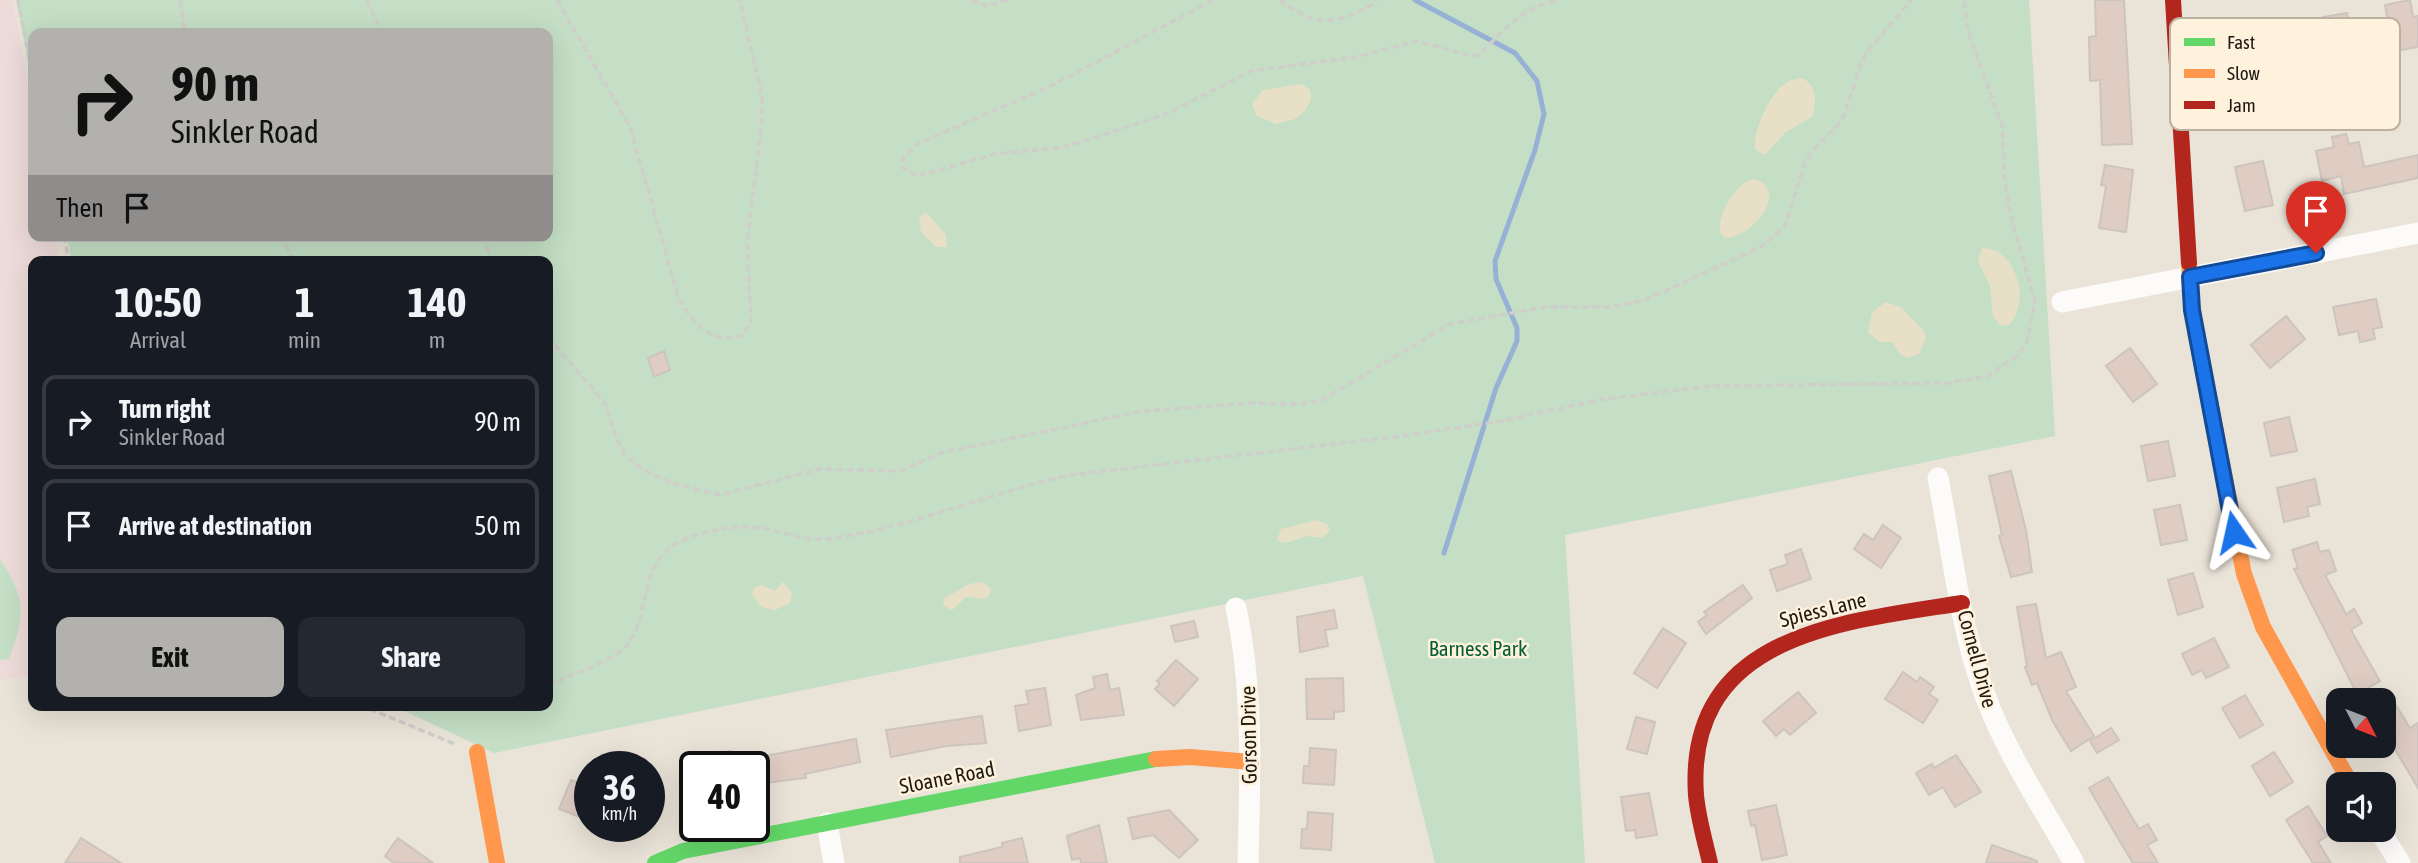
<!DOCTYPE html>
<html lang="en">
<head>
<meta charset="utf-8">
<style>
  body { margin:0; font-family:"Asap Condensed",sans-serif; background:#242831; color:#f1f3f6; height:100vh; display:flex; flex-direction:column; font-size:26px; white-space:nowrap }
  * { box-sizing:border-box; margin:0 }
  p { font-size:23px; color:#9ea1a6 }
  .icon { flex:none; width:38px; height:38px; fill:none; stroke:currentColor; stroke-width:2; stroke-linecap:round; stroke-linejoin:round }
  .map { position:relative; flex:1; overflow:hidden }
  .side { position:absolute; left:28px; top:256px; width:525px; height:455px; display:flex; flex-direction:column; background:#171b24; border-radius:14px; box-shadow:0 7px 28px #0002 }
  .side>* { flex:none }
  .banner { position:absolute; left:28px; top:28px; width:525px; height:214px; border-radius:14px; box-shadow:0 7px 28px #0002; background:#b2b1ae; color:#111; overflow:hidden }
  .needle { width:46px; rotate:132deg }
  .buttons { position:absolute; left:2326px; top:688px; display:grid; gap:14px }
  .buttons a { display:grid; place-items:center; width:70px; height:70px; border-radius:14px; background:#171b24; box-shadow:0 7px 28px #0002; font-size:35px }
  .speed { position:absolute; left:574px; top:751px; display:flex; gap:14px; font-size:35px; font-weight:700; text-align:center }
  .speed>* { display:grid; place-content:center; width:91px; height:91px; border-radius:50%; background:#171b24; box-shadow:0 7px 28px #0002; line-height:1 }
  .speed small { font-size:18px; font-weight:400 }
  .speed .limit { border:4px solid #111; border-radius:10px; background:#fff; color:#111 }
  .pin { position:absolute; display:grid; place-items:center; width:60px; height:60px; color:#fff; margin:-72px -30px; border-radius:50% 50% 50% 0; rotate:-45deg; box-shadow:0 0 7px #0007 }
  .pin .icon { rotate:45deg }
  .me { position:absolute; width:77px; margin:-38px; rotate:349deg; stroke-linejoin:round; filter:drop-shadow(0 0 5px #0008) }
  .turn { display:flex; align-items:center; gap:24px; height:147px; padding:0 28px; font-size:32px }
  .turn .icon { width:91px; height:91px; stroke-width:2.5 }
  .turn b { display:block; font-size:49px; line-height:60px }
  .then { display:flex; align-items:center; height:66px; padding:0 28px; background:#0003; gap:14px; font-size:26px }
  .eta { display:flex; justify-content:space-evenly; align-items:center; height:119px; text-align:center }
  .eta b { font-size:42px; font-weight:700; line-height:49px }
  .action { display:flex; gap:14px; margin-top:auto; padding:14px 28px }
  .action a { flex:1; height:80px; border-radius:14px; background:#b2b1ae; color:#111; font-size:28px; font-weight:700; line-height:80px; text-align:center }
  .action a+a { background:#242831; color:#f1f3f6 }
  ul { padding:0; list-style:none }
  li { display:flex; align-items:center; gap:21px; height:94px; margin:0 14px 10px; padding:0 14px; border:4px solid #363941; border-radius:14px }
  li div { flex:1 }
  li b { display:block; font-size:26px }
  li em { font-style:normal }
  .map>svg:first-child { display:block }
  .education { fill:#eddbd9 }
  .green { fill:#c4dfc5 }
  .sand { fill:#e8e0c6 }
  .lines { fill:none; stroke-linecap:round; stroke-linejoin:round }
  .stream { stroke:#97b1d6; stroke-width:5 }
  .building { fill:#dfcdc4; stroke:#ccc4be; stroke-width:2 }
  .path { stroke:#d0ceca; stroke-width:3.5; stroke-dasharray:7 3.5; stroke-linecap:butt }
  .street { stroke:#fcfbf9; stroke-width:21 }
  .fast { stroke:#63d668; stroke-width:16 }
  .slow { stroke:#ff974d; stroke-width:16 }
  .jam { stroke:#b3261e; stroke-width:16 }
  .route-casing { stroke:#114b97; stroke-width:18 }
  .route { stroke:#1a73e8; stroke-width:12 }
  .labels { text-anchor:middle; stroke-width:5; stroke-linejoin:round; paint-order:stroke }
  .street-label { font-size:21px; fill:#1e1912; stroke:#fff2dd }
  .park-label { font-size:21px; fill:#065c33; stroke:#fff2dd }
  .key { fill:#fff2dd; stroke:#bcb1a0; stroke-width:2 }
  .key-label { font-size:19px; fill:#1e1912 }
</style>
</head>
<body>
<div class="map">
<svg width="2418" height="863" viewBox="0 0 2418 863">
  <rect width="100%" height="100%" fill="#eae3d8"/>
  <!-- education -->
  <path class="education" d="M 0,0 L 13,0 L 33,117 L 33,236 L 54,236 L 59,261 L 33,261 L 33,675 L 0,680 Z"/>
  <!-- green -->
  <g class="green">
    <path d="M 16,0 L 2029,0 L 2055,436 L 1565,535 L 1585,863 L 1435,863 L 1363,576 L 494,753 L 392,705 L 548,705 L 548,261 L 72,261 L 67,236 L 548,236 L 548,33 L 33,33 L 33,81 Z"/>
    <path d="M 0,559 C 27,600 25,615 9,659 L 0,660 Z"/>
  </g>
  <!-- sand -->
  <g class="sand">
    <path d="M 1802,78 C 1817,85 1817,103 1812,117 L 1786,132 L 1764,155 L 1755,149 C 1753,130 1770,93 1786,83 C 1791,79 1797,79 1802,78 Z"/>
    <path d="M 1302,84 L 1310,90 L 1311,100 L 1304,112 L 1295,119 L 1276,124 L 1257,116 L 1252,104 L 1263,90 Z"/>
    <path d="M 1755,179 C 1790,191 1752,238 1725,238 L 1720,233 C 1717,215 1735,182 1755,179 Z"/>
    <path d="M 926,212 L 946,235 L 947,247 L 936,247 L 921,232 L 919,218 Z"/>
    <path d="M 1982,248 C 2017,248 2031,302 2009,325 L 2001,326 L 1993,316 L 1990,286 L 1978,261 Z"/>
    <path d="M 1885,302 L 1901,307 L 1924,331 L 1926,337 L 1919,354 L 1907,358 L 1899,353 L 1892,342 L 1880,342 L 1868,333 L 1872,313 Z"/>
    <path d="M 1317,520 L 1328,525 L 1330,530 L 1322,538 L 1307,536 L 1285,543 L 1277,540 L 1281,529 Z"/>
    <path d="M 783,582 L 792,593 L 790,603 L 775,610 L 761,607 L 752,594 L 755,587 L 762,585 L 775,591 Z"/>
    <path d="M 983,582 L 991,589 C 989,604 976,597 966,597 L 952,610 L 944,606 L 943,599 L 969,584 Z"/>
  </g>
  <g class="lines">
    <!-- stream -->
    <path class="stream" d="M 1415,0 L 1515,53 L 1537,81 L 1544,114 L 1535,150 L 1495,261 L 1496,279 L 1517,328 L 1517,341 L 1496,388 L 1444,553"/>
  </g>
  <!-- building -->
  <g class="building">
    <path d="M 2095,0 L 2124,0 L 2132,144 L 2102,145 L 2100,80 L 2090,81 L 2089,37 L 2096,36 Z"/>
    <path d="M 2410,0 L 2413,17 L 2418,16 L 2418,47 L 2331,62 L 2323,17 L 2347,13 L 2350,29 L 2388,21 L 2385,5 Z"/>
    <path d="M 2346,134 L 2349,144 L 2359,142 L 2364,167 L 2418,155 L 2418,178 L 2344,194 L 2341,176 L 2322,181 L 2316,151 L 2334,147 L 2332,137 Z"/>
    <path d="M 2263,161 L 2273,205 L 2245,211 L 2235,167 Z"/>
    <path d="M 2105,165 L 2133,170 L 2126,232 L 2099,228 L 2106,186 L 2101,185 Z"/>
    <path d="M 2376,299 L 2382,327 L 2373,329 L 2375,339 L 2360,342 L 2358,331 L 2339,335 L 2333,307 Z"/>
    <path d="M 2286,316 L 2305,339 L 2270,368 L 2251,345 Z"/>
    <path d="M 2130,348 L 2157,384 L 2133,402 L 2106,366 Z"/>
    <path d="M 664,351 L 670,370 L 654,377 L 648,358 Z"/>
    <path d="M 2289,417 L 2297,451 L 2271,456 L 2264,423 Z"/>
    <path d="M 2168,441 L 2175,476 L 2148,481 L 2141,446 Z"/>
    <path d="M 2011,471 L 2026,530 L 2032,572 L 2011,577 L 1999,536 L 2002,535 L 1989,476 Z"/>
    <path d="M 2315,479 L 2320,504 L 2307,507 L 2309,516 L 2284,522 L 2277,488 Z"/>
    <path d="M 2180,505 L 2187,540 L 2161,545 L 2154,510 Z"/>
    <path d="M 1883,525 L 1901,538 L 1881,568 L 1854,549 L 1864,534 L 1873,540 Z"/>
    <path d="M 2317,542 L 2320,552 L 2329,550 L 2336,571 L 2325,575 L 2346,614 L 2354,609 L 2362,623 L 2352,629 L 2352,632 L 2380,681 L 2357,694 L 2294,569 L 2298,568 L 2292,550 Z"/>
    <path d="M 1801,549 L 1811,579 L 1777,591 L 1770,570 L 1788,564 L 1785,555 Z"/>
    <path d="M 2193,573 L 2203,607 L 2178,615 L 2168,580 Z"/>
    <path d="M 1743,585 L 1752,598 L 1706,634 L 1698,622 L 1707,615 L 1704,612 Z"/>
    <path d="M 2036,604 L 2046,658 L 2061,652 L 2076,687 L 2066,691 L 2094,736 L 2071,751 L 2052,720 L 2037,683 L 2032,685 L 2025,667 L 2027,666 L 2017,607 Z"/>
    <path d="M 1334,610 L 1337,628 L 1325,630 L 1328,646 L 1300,652 L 1297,617 Z"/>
    <path d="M 1194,621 L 1198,637 L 1175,642 L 1171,626 Z"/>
    <path d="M 1663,628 L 1686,643 L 1657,688 L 1634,673 Z"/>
    <path d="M 2214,638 L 2229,667 L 2206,678 L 2202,670 L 2192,675 L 2182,654 Z"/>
    <path d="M 1176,660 L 1198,679 L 1174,706 L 1155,689 L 1160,684 L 1157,681 Z"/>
    <path d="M 1903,672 L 1917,682 L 1920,677 L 1934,687 L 1929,694 L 1938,700 L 1923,723 L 1885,699 Z"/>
    <path d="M 1107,674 L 1110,690 L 1119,688 L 1124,715 L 1081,720 L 1076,695 L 1095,688 L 1093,677 Z"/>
    <path d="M 1343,678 L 1344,711 L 1334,712 L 1334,719 L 1307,719 L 1306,679 Z"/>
    <path d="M 1045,688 L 1051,725 L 1019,731 L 1015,706 L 1029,704 L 1026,691 Z"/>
    <path d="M 1798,692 L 1816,713 L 1790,735 L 1784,729 L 1776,736 L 1763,721 Z"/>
    <path d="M 2245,695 L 2263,725 L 2240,738 L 2222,708 Z"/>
    <path d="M 2394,702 L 2410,728 L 2418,723 L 2418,788 L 2384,731 L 2384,708 Z"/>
    <path d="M 982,716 L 986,743 L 946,746 L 891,757 L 886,730 Z"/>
    <path d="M 1636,717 L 1655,722 L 1647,754 L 1627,749 Z"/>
    <path d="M 2111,728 L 2119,740 L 2097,753 L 2090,741 Z"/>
    <path d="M 856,739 L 860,762 L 805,774 L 806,778 L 765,783 L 759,757 Z"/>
    <path d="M 1310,748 L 1336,750 L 1334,785 L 1303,783 L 1304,766 L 1309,766 Z"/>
    <path d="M 731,751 L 734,766 L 688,766 L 687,759 Z"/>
    <path d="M 2274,752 L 2293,782 L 2270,796 L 2252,766 Z"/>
    <path d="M 1956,755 L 1981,792 L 1955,807 L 1943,787 L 1929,795 L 1916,773 L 1932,764 L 1934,768 Z"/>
    <path d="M 2108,777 L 2139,829 L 2148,824 L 2157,840 L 2147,845 L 2158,863 L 2133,863 L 2119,840 L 2089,788 Z"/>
    <path d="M 571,780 L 590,787 L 590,821 L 559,809 Z"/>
    <path d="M 1649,793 L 1657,835 L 1636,838 L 1635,830 L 1626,831 L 1621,797 Z"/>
    <path d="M 1776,805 L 1787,855 L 1762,860 L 1755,825 L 1751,826 L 1748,811 Z"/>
    <path d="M 2308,806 L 2327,836 L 2318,842 L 2331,863 L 2313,863 L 2286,820 Z"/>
    <path d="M 1169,810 L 1198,840 L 1179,858 L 1153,835 L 1133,839 L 1128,818 Z"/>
    <path d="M 1308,812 L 1333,814 L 1331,850 L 1301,848 L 1302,829 L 1307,829 Z"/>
    <path d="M 1099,825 L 1107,863 L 1081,863 L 1080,858 L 1072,860 L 1067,836 Z"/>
    <path d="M 81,838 L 121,863 L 65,863 Z"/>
    <path d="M 398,838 L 433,863 L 394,863 L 385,856 Z"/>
    <path d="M 1022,838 L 1028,863 L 960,863 L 960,857 L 1002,847 L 1002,843 Z"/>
    <path d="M 1992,845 L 2037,861 L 2037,863 L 1986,863 Z"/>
  </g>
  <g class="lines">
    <!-- path -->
    <g class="path">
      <path d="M 18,0 L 33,79"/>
      <path d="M 180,0 L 185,33"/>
      <path d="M 367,0 L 382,33"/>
      <path d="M 557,0 L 630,127 L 678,296 C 693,323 709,345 744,335 L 751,320 L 747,242 L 762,121 L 762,96 L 740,0"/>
      <path d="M 971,0 L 987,6 L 1008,0"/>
      <path d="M 1213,0 L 1051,86 L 917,144 L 903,158 L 902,167 L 917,176 L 995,154 L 1060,148 L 1077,143 L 1164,115 L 1251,71 L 1356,57 L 1418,41 L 1471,56 L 1479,55 C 1506,28 1519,10 1557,0"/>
      <path d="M 1280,0 C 1289,6 1299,13 1309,18 C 1329,26 1362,14 1377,0"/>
      <path d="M 64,236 L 69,261"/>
      <path d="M 281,236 L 294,261"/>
      <path d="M 483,236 L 492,261"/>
      <path d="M 548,337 L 605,403 L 616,438 L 625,455 L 640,468 L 671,483 L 720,495 L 820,469 L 900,471 L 941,453 L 1143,411 L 1254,403 L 1299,404 L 1322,400 L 1450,324 L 1545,307 L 1610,307 L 1645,300 L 1759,248 L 1785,226 L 1805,163 L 1812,151 L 1838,125 L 1844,115 L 1864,56 L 1911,0"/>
      <path d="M 548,683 L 559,681 C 579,671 609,662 625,647 C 649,624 639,570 671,547 C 693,532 737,524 763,528 C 785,532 802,541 825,539 C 909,529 989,492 1071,475 L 1394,437 L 1502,421 L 1598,400 L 1710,386 L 1948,383 L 1988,376 L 2019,354 L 2027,342 L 2035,301 L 2011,217 L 2005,182 L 2002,125 L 1968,32 L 1964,0"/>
      <path d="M 360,705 L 455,744"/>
    </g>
    <!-- street -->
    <g class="street">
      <path d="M 2062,302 L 2418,233"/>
      <path d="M 1938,478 C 1952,550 1960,629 1986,698 C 2008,756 2044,809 2074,863"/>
      <path d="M 1236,608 C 1254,693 1250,776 1248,863"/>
      <path d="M 827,823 L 834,863"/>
      <path d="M 2379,830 L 2400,863"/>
    </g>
    <!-- fast -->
    <path class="fast" d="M 655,863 L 683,851 L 1156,759"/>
    <!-- slow -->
    <g class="slow">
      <path d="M 2189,263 L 2192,310 L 2244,574 L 2263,627 L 2351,784"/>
      <path d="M 477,752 L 497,863"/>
      <path d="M 1156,759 L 1190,757 L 1251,762"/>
    </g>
    <!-- jam -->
    <g class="jam">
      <path d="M 2173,0 L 2189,263"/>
      <path d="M 1710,863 C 1705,841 1698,818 1696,795 C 1685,634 1843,622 1962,603"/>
    </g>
  </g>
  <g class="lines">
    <defs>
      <path id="route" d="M 2234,532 L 2192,310 L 2190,277 L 2316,253"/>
    </defs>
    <!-- route casing -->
    <use href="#route" class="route-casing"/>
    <!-- route -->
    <use href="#route" class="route"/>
  </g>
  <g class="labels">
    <!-- street labels -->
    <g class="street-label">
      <text transform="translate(1823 610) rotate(-14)" y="7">Spiess Lane</text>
      <text transform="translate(1977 659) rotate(75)" y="7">Cornell Drive</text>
      <text transform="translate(1249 735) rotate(-91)" y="7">Gorson Drive</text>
      <text transform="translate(947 778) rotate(-11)" y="7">Sloane Road</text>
    </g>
    <!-- park labels -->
    <g class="park-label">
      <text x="1478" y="656">Barness Park</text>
    </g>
  </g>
  <!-- legend -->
  <rect x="2170" y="18" width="230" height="112" rx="10" class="key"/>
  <rect x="2184" y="38" width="31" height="8" fill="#63d668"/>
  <rect x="2184" y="69" width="31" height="9" fill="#ff974d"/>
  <rect x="2184" y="101" width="31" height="8" fill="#b3261e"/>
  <g class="key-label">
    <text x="2227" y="49">Fast</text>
    <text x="2227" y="80">Slow</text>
    <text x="2227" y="112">Jam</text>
  </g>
</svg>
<div class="buttons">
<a><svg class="needle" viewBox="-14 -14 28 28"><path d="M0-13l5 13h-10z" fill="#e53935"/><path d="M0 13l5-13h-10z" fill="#9ea1a6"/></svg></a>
<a><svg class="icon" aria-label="sound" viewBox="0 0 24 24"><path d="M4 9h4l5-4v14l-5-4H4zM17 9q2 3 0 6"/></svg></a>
</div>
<div class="speed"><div>36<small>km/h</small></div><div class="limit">40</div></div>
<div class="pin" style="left:2316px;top:253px;background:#d93025"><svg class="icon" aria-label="arrive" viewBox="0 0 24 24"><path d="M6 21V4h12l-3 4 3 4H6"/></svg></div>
<svg class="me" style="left:2234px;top:532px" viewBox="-20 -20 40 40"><path d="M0-17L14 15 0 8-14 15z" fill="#1a73e8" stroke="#fff" stroke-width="4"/></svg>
<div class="banner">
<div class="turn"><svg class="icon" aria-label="right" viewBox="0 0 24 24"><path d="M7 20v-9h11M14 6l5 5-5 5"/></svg><div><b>90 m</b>Sinkler Road</div></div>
<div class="then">Then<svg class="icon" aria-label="arrive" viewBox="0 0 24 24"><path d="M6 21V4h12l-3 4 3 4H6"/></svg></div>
</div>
<section class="side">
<div class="eta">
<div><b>10:50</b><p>Arrival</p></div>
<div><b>1</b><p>min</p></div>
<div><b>140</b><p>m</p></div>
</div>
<ul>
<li><svg class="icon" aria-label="right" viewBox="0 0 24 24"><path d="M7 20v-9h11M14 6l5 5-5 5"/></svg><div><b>Turn right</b><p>Sinkler Road</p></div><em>90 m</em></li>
<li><svg class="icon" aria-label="arrive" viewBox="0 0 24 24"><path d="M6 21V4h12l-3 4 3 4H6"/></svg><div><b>Arrive at destination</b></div><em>50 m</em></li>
</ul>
<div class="action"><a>Exit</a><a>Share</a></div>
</section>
</div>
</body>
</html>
